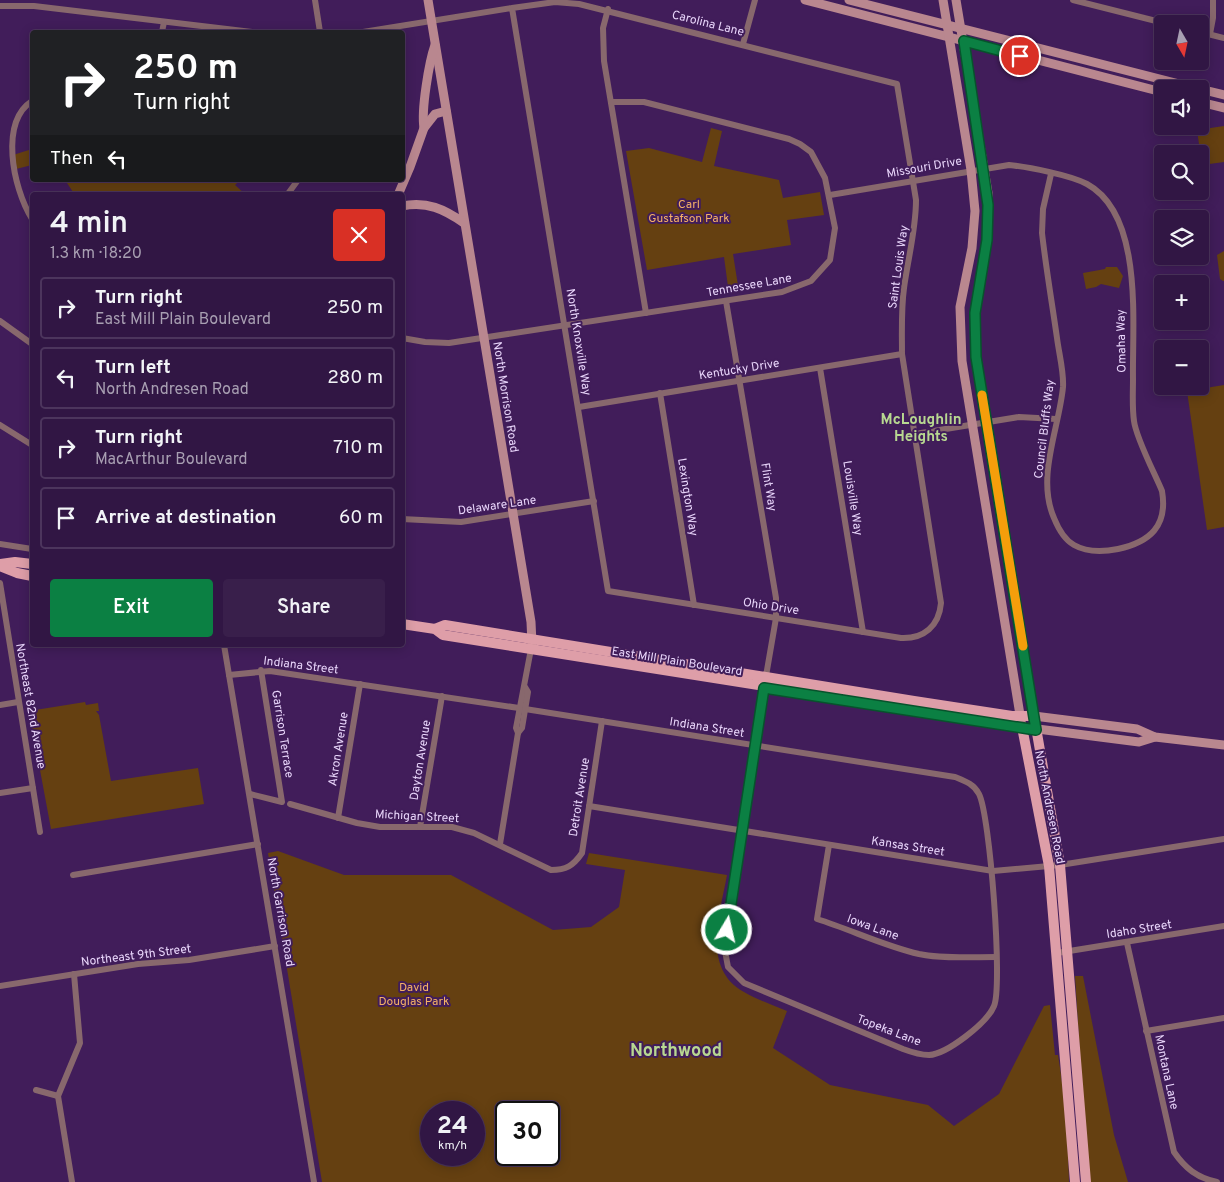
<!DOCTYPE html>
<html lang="en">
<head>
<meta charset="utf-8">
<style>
  body { margin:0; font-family:Overpass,sans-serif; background:#391f4b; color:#f1f3f6; height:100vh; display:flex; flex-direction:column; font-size:19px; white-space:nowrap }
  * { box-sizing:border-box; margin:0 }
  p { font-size:16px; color:#a89fb2 }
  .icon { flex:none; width:28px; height:28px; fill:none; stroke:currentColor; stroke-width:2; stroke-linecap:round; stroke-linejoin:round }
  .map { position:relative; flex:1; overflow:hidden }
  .drawer { position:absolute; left:30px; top:192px; width:375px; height:455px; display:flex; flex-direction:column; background:#311644; border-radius:5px; box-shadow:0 2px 12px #0003,0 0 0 1px #4c355d }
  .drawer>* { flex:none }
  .top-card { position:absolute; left:30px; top:30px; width:375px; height:152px; border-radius:5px; box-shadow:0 2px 12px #0003,0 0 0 1px #4c355d; background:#202124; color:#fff; overflow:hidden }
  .needle { width:32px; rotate:171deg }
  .controls { position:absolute; left:1154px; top:15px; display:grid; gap:10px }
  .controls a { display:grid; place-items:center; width:55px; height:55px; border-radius:5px; background:#311644; box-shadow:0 2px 12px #0003,0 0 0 1px #4c355d; font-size:25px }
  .speed { position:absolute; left:420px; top:1101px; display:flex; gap:10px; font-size:25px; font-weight:700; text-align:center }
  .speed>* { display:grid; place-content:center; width:65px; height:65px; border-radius:50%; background:#311644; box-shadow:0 2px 12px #0003,0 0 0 1px #4c355d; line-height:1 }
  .speed small { font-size:12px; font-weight:400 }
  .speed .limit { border:2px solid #111; border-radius:8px; background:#fff; color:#111 }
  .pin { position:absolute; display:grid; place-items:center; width:42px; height:42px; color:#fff; margin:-21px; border:2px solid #fff; border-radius:50%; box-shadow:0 1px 5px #0007 }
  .me { position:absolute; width:55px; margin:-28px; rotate:9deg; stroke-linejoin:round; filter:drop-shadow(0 0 4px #0008) }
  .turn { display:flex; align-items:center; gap:18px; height:105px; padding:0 20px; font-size:22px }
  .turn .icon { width:65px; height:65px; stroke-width:2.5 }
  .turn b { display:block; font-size:35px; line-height:42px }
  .then { display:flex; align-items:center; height:48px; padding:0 20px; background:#0003; gap:10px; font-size:19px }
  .round { display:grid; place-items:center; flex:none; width:52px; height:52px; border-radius:5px; background:#391f4b }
  .overview { display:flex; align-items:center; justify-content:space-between; height:85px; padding:0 20px }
  h1 { font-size:30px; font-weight:600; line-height:38px }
  .cta { display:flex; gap:10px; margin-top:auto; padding:10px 20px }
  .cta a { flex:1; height:58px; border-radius:5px; background:#0b8043; color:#fff; font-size:20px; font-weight:600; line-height:58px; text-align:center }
  .cta a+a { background:#391f4b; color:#f1f3f6 }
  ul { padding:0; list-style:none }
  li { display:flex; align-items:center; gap:15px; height:62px; margin:0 10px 8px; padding:0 10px; border:2px solid #4c355d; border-radius:5px }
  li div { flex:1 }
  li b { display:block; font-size:19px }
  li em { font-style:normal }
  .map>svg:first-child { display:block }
  .green { fill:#654011; fill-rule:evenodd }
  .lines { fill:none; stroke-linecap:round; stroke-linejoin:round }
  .street { stroke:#88686d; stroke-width:6 }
  .secondary { stroke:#b9878f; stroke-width:9 }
  .primary { stroke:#de9ea8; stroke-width:10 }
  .route-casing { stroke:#07532c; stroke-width:12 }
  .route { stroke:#0b8043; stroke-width:9 }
  .slow { stroke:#f59e0b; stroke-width:9 }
  .labels { text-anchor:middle; stroke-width:4; stroke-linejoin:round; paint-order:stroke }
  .street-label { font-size:12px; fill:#e9d6fb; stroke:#411d5a }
  .park-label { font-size:12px; fill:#f5b266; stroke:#411d5a }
  .quarter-label { font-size:15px; font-weight:bold; fill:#b8d891; stroke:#411d5a }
  .district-label { font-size:18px; font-weight:bold; fill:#b8d891; stroke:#411d5a }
</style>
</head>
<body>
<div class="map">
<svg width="1224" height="1182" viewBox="0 0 1224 1182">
  <rect width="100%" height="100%" fill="#411d5a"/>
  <!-- green -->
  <g class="green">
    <path d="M 1224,126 L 1224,162 L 1202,165 L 1197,130 Z"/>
    <path d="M 711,128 L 722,131 L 714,166 L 779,180 L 783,198 L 820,192 L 824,215 L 787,220 L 791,245 L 733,254 L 739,292 L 729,294 L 724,257 L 647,270 L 626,151 L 649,148 L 702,162 Z"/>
    <path d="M 32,149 L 32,165 L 16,169 L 13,155 Z"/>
    <path d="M 65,180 L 240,180 L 235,185 L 246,195 L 75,195 Z"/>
    <path d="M 1224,251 L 1224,281 L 1223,281 L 1220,279 L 1217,255 Z"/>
    <path d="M 1106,267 L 1117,267 L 1123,276 L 1119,288 L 1101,284 L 1096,287 L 1086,289 L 1083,273 L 1105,269 Z"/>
    <path d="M 1224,385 L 1224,527 L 1207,530 L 1187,391 Z"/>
    <path d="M 85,702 L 86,705 L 98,703 L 99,711 L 96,711 L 99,715 L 111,781 L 198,768 L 204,804 L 51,829 L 29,711 Z"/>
    <path d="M 278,851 L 344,875 L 451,875 L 553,930 L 591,927 L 619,907 L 625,870 L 586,864 L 589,853 L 727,875 C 720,914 701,968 744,992 C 758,1000 773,1005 787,1011 L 773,1048 L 830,1085 L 928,1105 L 954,1126 L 999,1094 L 1044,1006 L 1050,1005 L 1055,1055 L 1058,1055 C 1065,1097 1068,1139 1069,1182 L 322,1182 L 268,853 ZM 431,1112 L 474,1112 L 474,1155 L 431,1155 ZM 506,1112 L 549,1112 L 549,1155 L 506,1155 Z"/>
    <path d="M 1075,976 L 1083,976 L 1114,1135 L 1128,1182 L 1088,1182 Z"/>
  </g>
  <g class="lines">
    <!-- street -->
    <g class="street">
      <path d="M 315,0 L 320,32"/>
      <path d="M 1073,0 L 1168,24"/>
      <path d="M 0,6 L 34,6 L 252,32"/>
      <path d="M 608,9 L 603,28 L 604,61 L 646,313"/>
      <path d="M 162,32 L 164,22"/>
      <path d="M 363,32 L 512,8 L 555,2 L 579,4 L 897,84 L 916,200 C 916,230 908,258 904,288 C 901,310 902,332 902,354 L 941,603 C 939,626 924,639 901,638 L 608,591 L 512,8"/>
      <path d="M 1200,32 L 1224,38"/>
      <path d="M 1210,34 L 1213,18 L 1213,0"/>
      <path d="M 743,44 L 755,0"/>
      <path d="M 32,101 C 0,122 12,186 32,219"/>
      <path d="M 287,195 L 298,180"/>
      <path d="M 830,195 L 1009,165 C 1028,167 1070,175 1087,184 C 1144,215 1132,324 1133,379 C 1133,392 1132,407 1134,421 C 1136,438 1155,474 1162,491 C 1168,526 1150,542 1118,549 C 1103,552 1088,553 1074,545 C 1065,540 1058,528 1054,518 C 1036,477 1059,429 1063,387 C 1064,372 1059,354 1057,338 C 1052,303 1046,268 1042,233 L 1043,209 L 1051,174"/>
      <path d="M 726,301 L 776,598 L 776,618 L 766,676"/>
      <path d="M 0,321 L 32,344"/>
      <path d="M 402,338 L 425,342 L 449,343 L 782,292 L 811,281 L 830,260 L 835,228 L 825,178 L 811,152 L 800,144 L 789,139 L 644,102 L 611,102"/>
      <path d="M 820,368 L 863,632"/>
      <path d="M 660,393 L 694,605"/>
      <path d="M 579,407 L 902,354"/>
      <path d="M 0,425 L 32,445"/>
      <path d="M 915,434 L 1019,417 L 1056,419"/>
      <path d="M 402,519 L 461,522 L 594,501"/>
      <path d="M 0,544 L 32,549"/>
      <path d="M 0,583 L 40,832"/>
      <path d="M 224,645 L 314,1182"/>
      <path d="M 229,675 L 270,671 L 519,708"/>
      <path d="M 0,705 L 18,702"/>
      <path d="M 525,709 L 955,777 C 965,781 974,784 979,794 C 990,815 1003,986 994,1006 C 987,1023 947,1054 929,1055 C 920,1055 911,1052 903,1049 L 744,983 L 728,967 L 724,946 L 764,687"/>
      <path d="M 518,733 L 516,728 L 531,649"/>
      <path d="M 0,793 L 33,788"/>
      <path d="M 250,794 L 282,802 L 261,670"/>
      <path d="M 290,804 L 357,823 L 380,827 L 452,827 L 474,833 L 551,870 C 566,870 573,866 582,853 L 602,721"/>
      <path d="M 589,806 L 993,871 L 1060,865 L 1224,839"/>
      <path d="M 338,818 L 360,684"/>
      <path d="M 420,827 L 442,696"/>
      <path d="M 500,844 L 518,733 L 522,728 L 528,692 L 525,687"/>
      <path d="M 829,845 L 817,919 C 852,930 884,946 919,954 C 944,959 971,957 996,957"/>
      <path d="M 73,875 L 258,844"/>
      <path d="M 1127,943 L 1174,1152 C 1185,1168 1197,1178 1217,1182"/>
      <path d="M 1057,953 L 1224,926"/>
      <path d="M 0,986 L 138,964 L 189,960 L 275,946"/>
      <path d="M 1146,1031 L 1224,1018"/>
      <path d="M 36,1090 L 58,1096"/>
      <path d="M 72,1182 L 58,1096 L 80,1043 L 74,974"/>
    </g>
    <!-- secondary -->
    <g class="secondary">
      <path d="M 428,0 L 531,622 L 532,644"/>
      <path d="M 805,0 L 1162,92"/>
      <path d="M 849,0 L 1199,89"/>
      <path d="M 943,0 L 971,170 L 975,211 L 972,248 L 960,307 L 962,361 L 1022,727 L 1139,742 L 1155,737"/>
      <path d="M 956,0 L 988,193 L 987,239 L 975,313 L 976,357 L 1034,716 L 1137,729 L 1155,737 L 1224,745"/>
      <path d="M 1200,89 L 1224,95"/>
      <path d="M 1200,102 L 1224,108"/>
      <path d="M 424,128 C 421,110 429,62 435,45"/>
      <path d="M 398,195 L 410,167 L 424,128 L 435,114 L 446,111"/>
      <path d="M 402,206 C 427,201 444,209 464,223"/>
    </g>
    <!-- primary -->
    <g class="primary">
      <path d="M 0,564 L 15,562 L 32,564"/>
      <path d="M 0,566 L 17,573 L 32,576"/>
      <path d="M 402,624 L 435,629 L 443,635 L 1022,727 L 1049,866 L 1075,1182"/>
      <path d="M 435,629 L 445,625 L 914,701 L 1012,716 L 1034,716 L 1060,865 L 1086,1182"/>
    </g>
  </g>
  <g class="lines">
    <defs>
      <path id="route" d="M 727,930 L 764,688 L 1036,730 L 976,357 L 975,313 L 987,240 L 988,205 L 964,41 L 1020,56"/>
    </defs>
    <!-- route casing -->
    <use href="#route" class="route-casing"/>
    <!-- route -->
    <use href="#route" class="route"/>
    <!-- slow -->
    <path class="slow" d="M 982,395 L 1023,646"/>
  </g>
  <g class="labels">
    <!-- street labels -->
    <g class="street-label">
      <text transform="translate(708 23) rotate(14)" y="4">Carolina Lane</text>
      <text transform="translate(924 167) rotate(-10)" y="4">Missouri Drive</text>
      <text transform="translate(898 267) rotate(-82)" y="4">Saint Louis Way</text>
      <text transform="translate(749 285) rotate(-10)" y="4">Tennessee Lane</text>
      <text transform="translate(1121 341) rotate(-91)" y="4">Omaha Way</text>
      <text transform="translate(579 342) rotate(81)" y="4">North Knoxville Way</text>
      <text transform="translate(739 369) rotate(-9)" y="4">Kentucky Drive</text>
      <text transform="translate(506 397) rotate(81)" y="4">North Morrison Road</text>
      <text transform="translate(1044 429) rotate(-83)" y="4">Council Bluffs Way</text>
      <text transform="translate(769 487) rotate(81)" y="4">Flint Way</text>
      <text transform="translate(688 497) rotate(81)" y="4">Lexington Way</text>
      <text transform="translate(853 498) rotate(81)" y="4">Louisville Way</text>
      <text transform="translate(497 505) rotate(-8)" y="4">Delaware Lane</text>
      <text transform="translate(771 606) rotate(9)" y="4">Ohio Drive</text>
      <text transform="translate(677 661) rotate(9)" y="4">East Mill Plain Boulevard</text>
      <text transform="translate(301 665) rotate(7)" y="4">Indiana Street</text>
      <text transform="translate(31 706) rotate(80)" y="4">Northeast 82nd Avenue</text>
      <text transform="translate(707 727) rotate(9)" y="4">Indiana Street</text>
      <text transform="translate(283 734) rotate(81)" y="4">Garrison Terrace</text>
      <text transform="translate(338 749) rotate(-81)" y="4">Akron Avenue</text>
      <text transform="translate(420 760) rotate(-81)" y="4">Dayton Avenue</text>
      <text transform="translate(579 797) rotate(-81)" y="4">Detroit Avenue</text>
      <text transform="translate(1050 807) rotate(79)" y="4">North Andresen Road</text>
      <text transform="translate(417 816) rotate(3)" y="4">Michigan Street</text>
      <text transform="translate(908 846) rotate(9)" y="4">Kansas Street</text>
      <text transform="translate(281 912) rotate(80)" y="4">North Garrison Road</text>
      <text transform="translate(873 927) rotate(20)" y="4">Iowa Lane</text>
      <text transform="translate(1139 929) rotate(-9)" y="4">Idaho Street</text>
      <text transform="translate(136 955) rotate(-7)" y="4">Northeast 9th Street</text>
      <text transform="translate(889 1030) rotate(21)" y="4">Topeka Lane</text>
      <text transform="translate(1167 1072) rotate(78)" y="4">Montana Lane</text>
    </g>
    <!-- park labels -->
    <g class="park-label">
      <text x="689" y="208">Carl<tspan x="689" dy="14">Gustafson Park</tspan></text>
      <text x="414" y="991">David<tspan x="414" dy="14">Douglas Park</tspan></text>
    </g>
    <!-- quarter labels -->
    <g class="quarter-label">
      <text x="921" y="424">McLoughlin<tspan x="921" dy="17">Heights</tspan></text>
    </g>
    <!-- district labels -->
    <g class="district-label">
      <text x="676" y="1056">Northwood</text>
    </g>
  </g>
</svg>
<div class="controls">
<a><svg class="needle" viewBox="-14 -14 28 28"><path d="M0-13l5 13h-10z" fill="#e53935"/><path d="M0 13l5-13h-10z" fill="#a89fb2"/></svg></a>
<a><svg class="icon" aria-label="sound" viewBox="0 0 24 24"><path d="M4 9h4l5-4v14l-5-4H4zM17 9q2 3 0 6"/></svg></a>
<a><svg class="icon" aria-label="search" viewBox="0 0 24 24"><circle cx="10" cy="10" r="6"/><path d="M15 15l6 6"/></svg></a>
<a><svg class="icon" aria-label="layers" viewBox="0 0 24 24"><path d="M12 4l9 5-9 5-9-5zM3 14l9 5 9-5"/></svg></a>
<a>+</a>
<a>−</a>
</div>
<div class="speed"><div>24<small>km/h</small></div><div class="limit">30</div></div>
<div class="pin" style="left:1020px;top:56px;background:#d93025"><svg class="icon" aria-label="arrive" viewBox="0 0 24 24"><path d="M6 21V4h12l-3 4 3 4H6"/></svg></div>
<svg class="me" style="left:727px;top:930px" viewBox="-20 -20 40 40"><circle r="17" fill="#0b8043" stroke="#fff" stroke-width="3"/><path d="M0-11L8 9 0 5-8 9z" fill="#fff"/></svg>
<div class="top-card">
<div class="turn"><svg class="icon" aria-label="right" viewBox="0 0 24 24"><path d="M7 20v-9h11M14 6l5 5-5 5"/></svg><div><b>250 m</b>Turn right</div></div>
<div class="then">Then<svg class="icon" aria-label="left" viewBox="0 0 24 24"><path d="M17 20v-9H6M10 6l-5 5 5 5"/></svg></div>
</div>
<section class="drawer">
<div class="overview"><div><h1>4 min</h1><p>1.3 km · 18:20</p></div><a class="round" style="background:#d93025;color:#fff"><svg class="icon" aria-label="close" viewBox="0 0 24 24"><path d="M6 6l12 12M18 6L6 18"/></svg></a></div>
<ul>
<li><svg class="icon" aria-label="right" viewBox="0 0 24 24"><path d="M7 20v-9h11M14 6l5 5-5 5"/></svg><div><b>Turn right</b><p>East Mill Plain Boulevard</p></div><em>250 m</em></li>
<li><svg class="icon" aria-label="left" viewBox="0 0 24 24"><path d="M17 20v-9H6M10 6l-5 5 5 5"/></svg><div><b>Turn left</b><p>North Andresen Road</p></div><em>280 m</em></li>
<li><svg class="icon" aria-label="right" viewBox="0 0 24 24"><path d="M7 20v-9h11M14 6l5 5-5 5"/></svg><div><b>Turn right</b><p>MacArthur Boulevard</p></div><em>710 m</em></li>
<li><svg class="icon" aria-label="arrive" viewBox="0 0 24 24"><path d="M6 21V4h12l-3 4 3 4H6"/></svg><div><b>Arrive at destination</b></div><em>60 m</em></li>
</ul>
<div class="cta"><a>Exit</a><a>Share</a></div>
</section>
</div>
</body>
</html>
